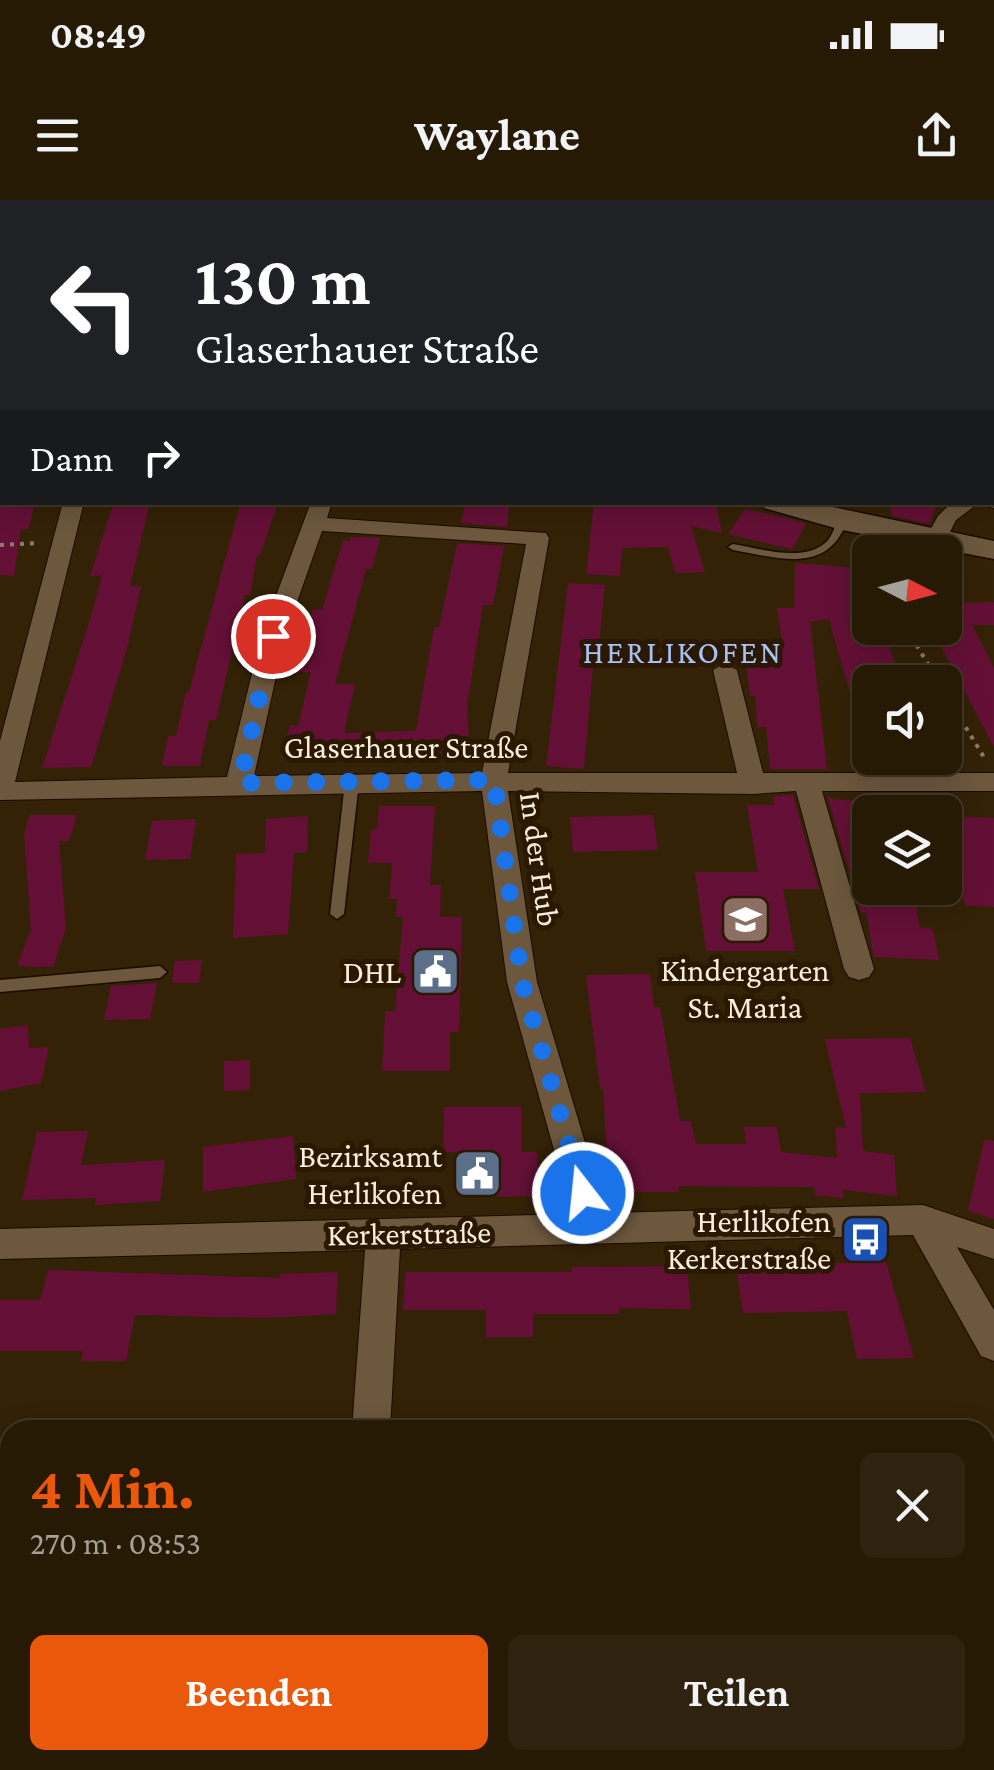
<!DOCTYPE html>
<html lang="de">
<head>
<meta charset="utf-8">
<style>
  body { margin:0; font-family:"Crimson Pro",serif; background:#2f230f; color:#f1f3f6; height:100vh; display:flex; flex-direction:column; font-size:38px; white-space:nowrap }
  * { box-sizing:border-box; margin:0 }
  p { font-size:32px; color:#a4a19a }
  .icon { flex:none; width:55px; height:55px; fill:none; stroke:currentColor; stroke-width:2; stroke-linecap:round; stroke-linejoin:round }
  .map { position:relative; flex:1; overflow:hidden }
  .sheet { position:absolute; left:0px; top:1220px; width:995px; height:350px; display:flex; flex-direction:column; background:#271a05; border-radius:30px 30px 0 0; box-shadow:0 5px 25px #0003,0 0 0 2px #433827 }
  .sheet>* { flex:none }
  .banner { position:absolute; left:0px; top:0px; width:995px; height:305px; box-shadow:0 5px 25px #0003,0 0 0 2px #433827; background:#202124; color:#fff; overflow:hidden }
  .needle { width:65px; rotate:96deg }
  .tools { position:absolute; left:852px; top:335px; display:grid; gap:20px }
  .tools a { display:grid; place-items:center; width:110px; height:110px; border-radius:15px; background:#271a05; box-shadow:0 5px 25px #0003,0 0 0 2px #433827; font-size:50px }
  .pin { position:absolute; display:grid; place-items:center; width:85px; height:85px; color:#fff; margin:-42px; border:5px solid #fff; border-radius:50%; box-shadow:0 2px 10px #0007 }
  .me { position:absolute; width:110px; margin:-55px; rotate:344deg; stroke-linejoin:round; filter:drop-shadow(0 0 8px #0008) }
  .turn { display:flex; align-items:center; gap:35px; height:210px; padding:0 30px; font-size:45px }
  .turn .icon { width:130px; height:130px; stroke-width:2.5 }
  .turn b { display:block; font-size:70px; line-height:85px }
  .then { display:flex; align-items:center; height:95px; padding:0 30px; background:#0003; gap:20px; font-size:38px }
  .round { display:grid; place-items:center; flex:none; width:105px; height:105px; border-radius:15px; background:#2f230f }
  .summary { display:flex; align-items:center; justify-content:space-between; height:170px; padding:0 30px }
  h1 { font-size:60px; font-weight:700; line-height:75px; color:#ea580c }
  .button { display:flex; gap:20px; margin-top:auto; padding:20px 30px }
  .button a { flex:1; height:115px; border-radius:15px; background:#ea580c; color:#fff; font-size:40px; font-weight:700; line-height:115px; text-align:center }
  .button a+a { background:#2f230f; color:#f1f3f6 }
  .status { display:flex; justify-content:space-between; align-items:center; height:70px; padding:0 50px; background:#271a05; direction:ltr }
  .status svg { height:28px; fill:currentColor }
  header { display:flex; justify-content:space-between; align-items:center; height:130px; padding:0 30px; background:#271a05; font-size:45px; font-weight:700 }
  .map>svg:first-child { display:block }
  .building { fill:#641036 }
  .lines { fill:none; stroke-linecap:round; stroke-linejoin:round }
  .service-casing { stroke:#1b0a00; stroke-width:3 }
  .minor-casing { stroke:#1b0a00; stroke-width:2 }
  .secondary-casing { stroke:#1b0a00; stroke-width:3 }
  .path-far1 { stroke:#8d7d68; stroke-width:2.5; stroke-dasharray:2.5 4; stroke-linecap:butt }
  .path { stroke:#8d7d68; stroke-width:4; stroke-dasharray:4 6; stroke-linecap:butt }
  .service { fill:#6d583e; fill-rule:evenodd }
  .minor { fill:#6d583e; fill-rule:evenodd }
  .secondary { fill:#6d583e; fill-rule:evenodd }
  .route { stroke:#1a73e8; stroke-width:18; stroke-dasharray:0 32.4 }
  .labels { text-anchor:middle; stroke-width:10; stroke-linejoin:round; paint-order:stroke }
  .far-quarter-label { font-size:32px; letter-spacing:2.5px; fill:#a8c2f7; stroke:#2a1800 }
  .street-label { font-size:32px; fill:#fbeedf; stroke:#2a1800 }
  .poi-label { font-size:32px; fill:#fbeedf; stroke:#2a1800; text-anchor:end }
</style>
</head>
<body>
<div class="status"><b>08:49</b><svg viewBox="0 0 49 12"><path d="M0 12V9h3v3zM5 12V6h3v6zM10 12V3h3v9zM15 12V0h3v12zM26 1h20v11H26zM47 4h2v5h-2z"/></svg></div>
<header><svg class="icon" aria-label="menu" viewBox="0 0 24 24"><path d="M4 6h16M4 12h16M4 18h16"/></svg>Waylane<svg class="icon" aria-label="share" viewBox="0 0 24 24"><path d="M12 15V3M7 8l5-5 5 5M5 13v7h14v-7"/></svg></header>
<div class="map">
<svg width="994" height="1570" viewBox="0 0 994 1570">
  <rect width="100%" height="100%" fill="#342207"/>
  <!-- building -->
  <g class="building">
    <path d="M 0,302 L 35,302 L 29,329 L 21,329 L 14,376 L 0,375 Z"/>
    <path d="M 114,302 L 150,302 L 130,386 L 141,386 L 128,445 L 91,567 L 42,568 L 93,410 L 102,375 L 90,376 Z"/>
    <path d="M 594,302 L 715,302 L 722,333 L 691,326 L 705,372 L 675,373 L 668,347 L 622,348 L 620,376 L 586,374 Z"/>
    <path d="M 889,302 L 938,302 L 929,324 L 892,316 Z"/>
    <path d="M 240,305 L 277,306 L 260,355 L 257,355 L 250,395 L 245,395 L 216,520 L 209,520 L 200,566 L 162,566 L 168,536 L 176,536 L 186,492 L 189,492 Z"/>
    <path d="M 465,305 L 509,307 L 507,327 L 461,323 Z"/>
    <path d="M 745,309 L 790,319 L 806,324 L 792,349 L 728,334 Z"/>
    <path d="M 351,337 L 380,338 L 372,369 L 366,369 L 335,484 L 355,484 L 344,533 L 416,531 L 434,427 L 439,427 L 457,343 L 504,346 L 493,405 L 483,405 L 467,505 L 470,556 L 281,558 L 290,525 L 298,526 L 311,472 L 298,472 L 312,410 L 322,410 L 343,340 L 351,341 Z"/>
    <path d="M 795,363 L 857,368 L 859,405 L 870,405 L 870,428 L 883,428 L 898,473 L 890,474 L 893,482 L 870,482 L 870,539 L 863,540 L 829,419 L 810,422 L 827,569 L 770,569 L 766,527 L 757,527 L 755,496 L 750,496 L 744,445 L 783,446 L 777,408 L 794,408 Z"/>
    <path d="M 945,374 L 960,403 L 994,402 L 994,425 L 972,425 L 994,468 L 994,547 L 931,428 L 945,428 Z"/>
    <path d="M 568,383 L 605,385 L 599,443 L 595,443 L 584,569 L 546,566 Z"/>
    <path d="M 793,595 L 819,689 L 783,689 L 795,751 L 706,751 L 695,672 L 758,672 L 747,605 L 774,605 L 773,596 Z"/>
    <path d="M 827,595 L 831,599 L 870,601 L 870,688 L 913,688 L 920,728 L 933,729 L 939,760 L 874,757 L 866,712 L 861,712 Z"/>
    <path d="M 379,606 L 435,606 L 430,685 L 441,685 L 440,717 L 462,717 L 459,832 L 450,832 L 450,871 L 382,871 L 385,811 L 395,811 L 403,717 L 396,717 L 397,699 L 389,699 L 392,663 L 368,663 L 371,629 L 377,629 Z"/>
    <path d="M 30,615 L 77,615 L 69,641 L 59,641 L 66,728 L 53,767 L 17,766 L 31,730 L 24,634 Z"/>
    <path d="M 653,615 L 658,650 L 573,652 L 570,617 Z"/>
    <path d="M 308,616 L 307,652 L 294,653 L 288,734 L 233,738 L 236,654 L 265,653 L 266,619 Z"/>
    <path d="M 945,616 L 994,618 L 994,707 L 965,705 L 956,661 L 947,660 Z"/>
    <path d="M 196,619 L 190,659 L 145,660 L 152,621 Z"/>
    <path d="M 202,760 L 199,783 L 172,783 L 175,761 Z"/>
    <path d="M 650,774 L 654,807 L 660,807 L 680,921 L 691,921 L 696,944 L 746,944 L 744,927 L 777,927 L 781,952 L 837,958 L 835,927 L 846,928 L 825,839 L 910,838 L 926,892 L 860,893 L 863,951 L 894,955 L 897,996 L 843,990 L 844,998 L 815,995 L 814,987 L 678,986 L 679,992 L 609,992 L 603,889 L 600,889 L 586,775 Z"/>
    <path d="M 157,783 L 150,819 L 104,820 L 111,786 Z"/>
    <path d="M 28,825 L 29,848 L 49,847 L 41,883 L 0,891 L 0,829 Z"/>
    <path d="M 250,860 L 250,890 L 224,891 L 224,861 Z"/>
    <path d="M 444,907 L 521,907 L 522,952 L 537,952 L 539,996 L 463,997 L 464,952 L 443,952 Z"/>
    <path d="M 88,931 L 81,965 L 165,960 L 160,1001 L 95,1005 L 96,998 L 22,1000 L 37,932 Z"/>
    <path d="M 293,936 L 296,979 L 203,992 L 203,947 Z"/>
    <path d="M 984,940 L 994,941 L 994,1019 L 968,1011 Z"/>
    <path d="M 773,1053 L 800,1053 L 802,1064 L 886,1062 L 914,1158 L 857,1159 L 847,1111 L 743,1113 L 736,1066 L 775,1065 Z"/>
    <path d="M 687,1066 L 691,1109 L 619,1108 L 619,1114 L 533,1114 L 533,1137 L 486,1137 L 486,1110 L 403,1110 L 405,1072 L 572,1072 L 571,1067 Z"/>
    <path d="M 48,1070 L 280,1078 L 280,1074 L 338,1072 L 336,1114 L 266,1118 L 135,1115 L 126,1161 L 81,1161 L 83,1151 L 0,1151 L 0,1100 L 40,1100 Z"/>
  </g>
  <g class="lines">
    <defs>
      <g id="service">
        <path d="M 838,319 L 847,321 C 828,375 778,358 733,350 L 728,347 L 733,344 C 758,348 798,361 821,346 C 831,340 834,329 838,319 Z"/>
        <path d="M 352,578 L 359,582 L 344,714 L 337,719 L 330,714 L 345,582 Z"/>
        <path d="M 160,766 L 167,772 L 160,778 L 0,792 L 0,780 Z"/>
      </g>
      <g id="minor">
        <path d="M 744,0 L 760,0 L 762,2 L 746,2 Z"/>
        <rect x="992" y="104" width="2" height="10"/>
        <rect x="992" y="147" width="2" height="10"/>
        <path d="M 2,186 L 2,198 L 0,199 L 0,187 Z"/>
        <path d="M 992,296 L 994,308 L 985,306 L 982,302 L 992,302 Z"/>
        <path d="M 63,302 L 84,302 L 15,582 L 227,577 L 261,436 L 311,302 L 332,302 L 327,318 L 546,333 L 549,338 L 508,573 L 737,573 L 713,470 L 725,463 L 737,470 L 763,573 L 994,573 L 994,591 L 822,591 L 874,769 L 869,777 L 859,780 L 849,777 L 844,769 L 796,591 L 753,594 L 508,591 L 537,782 L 606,1013 L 923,1005 L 994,1029 L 994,1059 L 957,1047 L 994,1110 L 994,1161 L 981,1156 L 913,1035 L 400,1049 L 390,1230 L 352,1230 L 365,1050 L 0,1059 L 0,1029 L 572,1014 L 507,782 L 482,591 L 0,600 L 0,541 ZM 322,331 L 526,344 L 482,573 L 254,576 L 285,436 Z"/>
        <path d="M 952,302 L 980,302 L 956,320 L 944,344 L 928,344 L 925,339 L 938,316 Z"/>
        <path d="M 994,1323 L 994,1363 L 985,1364 L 985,1324 Z"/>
        <rect x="0" y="1346" width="10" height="42"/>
        <rect x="329" y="1560" width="44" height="10"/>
      </g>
      <path id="secondary" d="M 760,302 L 809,302 L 994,341 L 994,359 L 842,330 L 764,308 Z"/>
    </defs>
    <!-- service casing -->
    <use href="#service" class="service-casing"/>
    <!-- minor casing -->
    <use href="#minor" class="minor-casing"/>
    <!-- secondary casing -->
    <use href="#secondary" class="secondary-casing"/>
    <!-- path-far1 -->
    <g class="path-far1">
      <path d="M 396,0 L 400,2"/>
      <path d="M 897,0 L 910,2"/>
      <path d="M 675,2 L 679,0"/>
    </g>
    <!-- path -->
    <g class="path">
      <path d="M 0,345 L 40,343"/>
      <path d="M 859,350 L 870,368"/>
      <path d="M 906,428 L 939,482"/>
      <path d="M 945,493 L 985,559"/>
    </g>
    <!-- service -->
    <use href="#service" class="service"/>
    <!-- minor -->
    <use href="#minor" class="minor"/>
    <!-- secondary -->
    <use href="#secondary" class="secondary"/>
  </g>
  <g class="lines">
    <!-- route -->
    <path class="route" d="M 273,436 L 240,583 L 494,580 L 522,782 L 583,993"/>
  </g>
  <!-- icons -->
  <defs>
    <symbol id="school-square" viewBox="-11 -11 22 22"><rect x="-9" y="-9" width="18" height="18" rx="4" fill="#8d6e63" stroke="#2a1800"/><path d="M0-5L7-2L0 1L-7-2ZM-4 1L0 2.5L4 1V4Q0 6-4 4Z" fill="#fff"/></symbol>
    <symbol id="civic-square" viewBox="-11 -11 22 22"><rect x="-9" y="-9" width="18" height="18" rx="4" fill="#5c6f8a" stroke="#2a1800"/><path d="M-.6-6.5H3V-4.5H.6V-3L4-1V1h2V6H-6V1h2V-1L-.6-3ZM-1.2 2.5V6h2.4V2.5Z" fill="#fff"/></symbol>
    <symbol id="bus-square" viewBox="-11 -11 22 22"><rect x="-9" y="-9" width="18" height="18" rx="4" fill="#1a4fb4" stroke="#2a1800"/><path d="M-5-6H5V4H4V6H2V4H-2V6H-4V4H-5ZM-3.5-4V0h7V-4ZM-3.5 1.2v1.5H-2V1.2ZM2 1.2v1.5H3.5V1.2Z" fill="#fff"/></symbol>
  </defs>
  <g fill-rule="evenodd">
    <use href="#school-square" x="718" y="692" width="55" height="55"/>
    <use href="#civic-square" x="408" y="744" width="55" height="55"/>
    <use href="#civic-square" x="450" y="946" width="55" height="55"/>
    <use href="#bus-square" x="838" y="1012" width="55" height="55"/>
  </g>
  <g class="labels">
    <!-- far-quarter labels -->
    <g class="far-quarter-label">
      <text x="683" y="463">HERLIKOFEN</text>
    </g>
    <!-- street labels -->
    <g class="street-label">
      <text x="406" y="558">Glaserhauer Straße</text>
      <text transform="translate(540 659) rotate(82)" y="11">In der Hub</text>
      <text transform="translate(409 1033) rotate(-1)" y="11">Kerkerstraße</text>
    </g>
    <!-- poi labels -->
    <g class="poi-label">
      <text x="745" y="781" text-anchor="middle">Kindergarten<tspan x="745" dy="37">St. Maria</tspan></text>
      <text x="401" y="783">DHL</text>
      <text x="442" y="967">Bezirksamt<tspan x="442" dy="37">Herlikofen</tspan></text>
      <text x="831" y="1032">Herlikofen<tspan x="831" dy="37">Kerkerstraße</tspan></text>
    </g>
  </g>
</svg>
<div class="tools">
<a><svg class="needle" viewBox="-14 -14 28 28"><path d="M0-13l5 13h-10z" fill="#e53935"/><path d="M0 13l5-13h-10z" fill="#a4a19a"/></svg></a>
<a><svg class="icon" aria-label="sound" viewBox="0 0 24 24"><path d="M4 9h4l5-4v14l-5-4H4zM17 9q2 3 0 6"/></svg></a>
<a><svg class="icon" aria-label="layers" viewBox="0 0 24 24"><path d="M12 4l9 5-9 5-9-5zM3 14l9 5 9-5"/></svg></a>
</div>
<div class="pin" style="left:273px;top:436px;background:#d93025"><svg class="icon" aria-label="arrive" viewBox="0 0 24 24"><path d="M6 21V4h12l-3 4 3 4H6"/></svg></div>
<svg class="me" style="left:583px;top:993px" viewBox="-20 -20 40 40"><circle r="17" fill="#1a73e8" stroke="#fff" stroke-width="3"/><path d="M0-11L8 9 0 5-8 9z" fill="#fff"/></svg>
<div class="banner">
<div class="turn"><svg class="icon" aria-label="left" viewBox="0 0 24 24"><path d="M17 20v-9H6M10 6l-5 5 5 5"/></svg><div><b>130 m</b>Glaserhauer Straße</div></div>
<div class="then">Dann<svg class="icon" aria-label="right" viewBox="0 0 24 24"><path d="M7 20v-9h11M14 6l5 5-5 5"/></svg></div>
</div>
<section class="sheet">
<div class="summary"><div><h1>4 Min.</h1><p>270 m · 08:53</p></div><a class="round"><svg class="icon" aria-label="close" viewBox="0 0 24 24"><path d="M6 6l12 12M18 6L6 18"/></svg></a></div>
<div class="button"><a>Beenden</a><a>Teilen</a></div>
</section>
</div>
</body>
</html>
